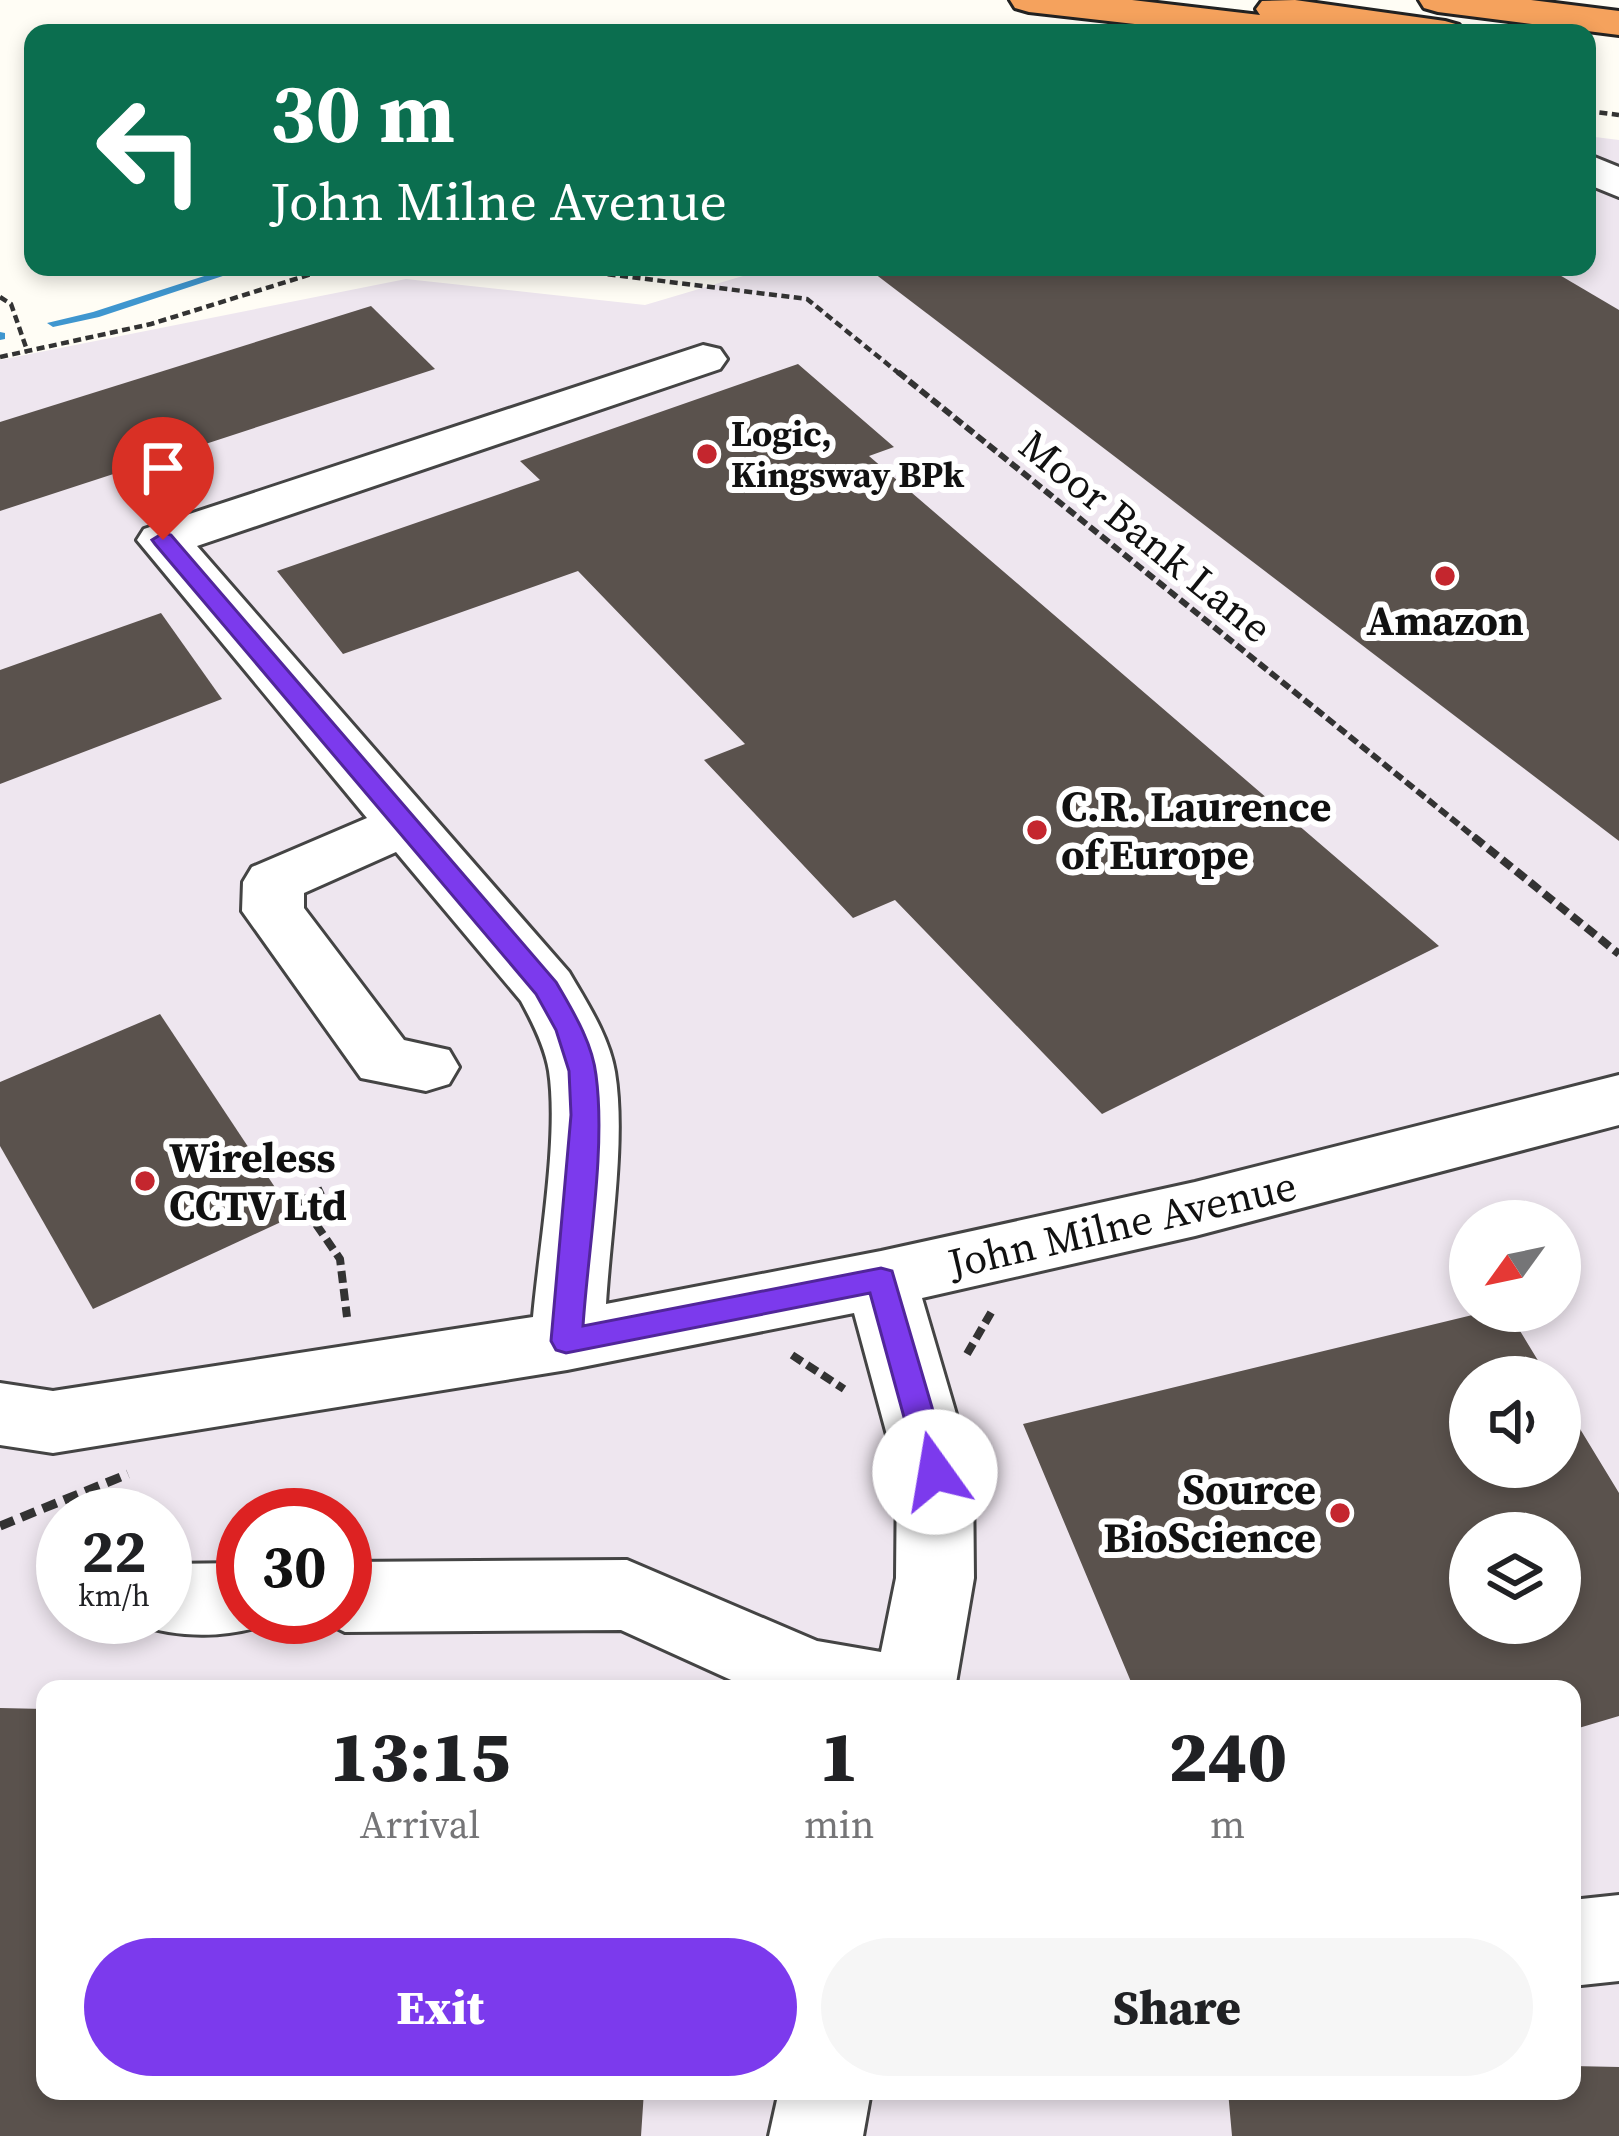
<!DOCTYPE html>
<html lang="en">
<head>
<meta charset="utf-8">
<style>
  body { margin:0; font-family:"Source Serif 4",serif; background:#f6f6f6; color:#202124; height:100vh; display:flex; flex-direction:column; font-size:45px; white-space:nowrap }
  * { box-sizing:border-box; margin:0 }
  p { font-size:39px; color:#757577 }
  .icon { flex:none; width:66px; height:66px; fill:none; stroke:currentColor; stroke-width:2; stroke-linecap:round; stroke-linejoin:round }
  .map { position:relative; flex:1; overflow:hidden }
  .sheet { position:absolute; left:36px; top:1680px; width:1545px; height:420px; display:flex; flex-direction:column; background:#fff; border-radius:24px; box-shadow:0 6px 18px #0003 }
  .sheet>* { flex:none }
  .guide { position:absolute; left:24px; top:24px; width:1572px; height:252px; border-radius:24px; box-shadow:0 6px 18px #0003; background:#0b6e4f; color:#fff; overflow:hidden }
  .needle { width:78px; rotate:237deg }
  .buttons { position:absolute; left:1449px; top:1200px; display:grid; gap:24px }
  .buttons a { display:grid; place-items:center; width:132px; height:132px; border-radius:50%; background:#fff; box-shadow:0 6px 18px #0003; font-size:60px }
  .speed { position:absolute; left:36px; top:1488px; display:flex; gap:24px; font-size:60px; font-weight:700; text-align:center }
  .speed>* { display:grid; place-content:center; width:156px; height:156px; border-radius:50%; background:#fff; box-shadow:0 6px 18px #0003; line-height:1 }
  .speed small { font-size:30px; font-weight:400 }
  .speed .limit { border:18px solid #d22; background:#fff; color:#111 }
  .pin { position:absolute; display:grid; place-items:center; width:102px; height:102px; color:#fff; margin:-123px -51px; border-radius:50% 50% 50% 0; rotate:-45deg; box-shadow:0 0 12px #0007 }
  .pin .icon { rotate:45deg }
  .me { position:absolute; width:132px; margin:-66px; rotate:347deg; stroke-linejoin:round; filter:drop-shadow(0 0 9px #0008) }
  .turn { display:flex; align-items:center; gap:42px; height:252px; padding:0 48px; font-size:54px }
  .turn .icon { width:156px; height:156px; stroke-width:2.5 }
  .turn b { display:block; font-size:84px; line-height:102px }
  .eta { display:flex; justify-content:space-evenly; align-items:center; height:204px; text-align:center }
  .eta b { font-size:72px; font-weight:800; line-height:84px }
  .primary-button { display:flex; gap:24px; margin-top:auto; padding:24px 48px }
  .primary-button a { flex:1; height:138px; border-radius:72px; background:#7c3aed; color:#fff; font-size:48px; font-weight:800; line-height:138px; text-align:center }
  .primary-button a+a { background:#f6f6f6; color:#202124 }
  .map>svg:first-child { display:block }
  .industrial { fill:#eee6ef; fill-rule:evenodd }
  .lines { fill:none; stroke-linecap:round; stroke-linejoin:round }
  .stream { fill:#3f96cf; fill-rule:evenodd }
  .building { fill:#5a524d; fill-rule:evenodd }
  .minor-casing { stroke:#444; stroke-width:6 }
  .highway-casing { stroke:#222; stroke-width:6 }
  .path-far3 { stroke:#333; stroke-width:4.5; stroke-dasharray:8 4.5; stroke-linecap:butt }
  .path-far2 { stroke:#333; stroke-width:6; stroke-dasharray:10 4.5; stroke-linecap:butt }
  .path-far1 { stroke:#333; stroke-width:8; stroke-dasharray:12 6; stroke-linecap:butt }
  .path { stroke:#333; stroke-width:9; stroke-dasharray:15 8; stroke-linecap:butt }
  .minor { fill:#fff; fill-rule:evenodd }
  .highway { fill:#f5a25d; fill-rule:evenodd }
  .route { fill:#7c3aed; stroke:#51269a; stroke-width:3 }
  .poi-dot { fill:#c4262e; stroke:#fff; stroke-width:4.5 }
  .labels { text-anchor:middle; stroke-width:12; stroke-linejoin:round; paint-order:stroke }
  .far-poi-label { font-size:36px; font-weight:bold; fill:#111; stroke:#fff; text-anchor:start }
  .street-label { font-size:42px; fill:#111; stroke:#fff }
  .poi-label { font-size:42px; font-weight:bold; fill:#111; stroke:#fff; text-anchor:start }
</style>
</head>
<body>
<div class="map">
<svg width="1619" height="2136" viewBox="0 0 1619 2136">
  <rect width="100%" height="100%" fill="#fffdf5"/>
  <!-- industrial -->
  <path class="industrial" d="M 1587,136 L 1619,140 L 1619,2136 L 0,2136 L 0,360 L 406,279 L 645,305 L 773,267 L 1587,267 ZM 1470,1221 L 1560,1221 L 1560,1311 L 1470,1311 ZM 1470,1377 L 1560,1377 L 1560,1467 L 1470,1467 ZM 63,1515 L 165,1515 L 165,1617 L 63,1617 ZM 243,1515 L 345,1515 L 345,1617 L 243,1617 ZM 1470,1533 L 1560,1533 L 1560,1623 L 1470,1623 ZM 45,1689 L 1572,1689 L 1572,2091 L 45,2091 Z"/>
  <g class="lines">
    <!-- stream -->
    <g class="stream">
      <path d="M 232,267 L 250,267 L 99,317 L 53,327 L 47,323 L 93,312 Z"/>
      <path d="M 0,332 L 5,333 L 5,339 L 0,340 Z"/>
    </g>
  </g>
  <!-- building -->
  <g class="building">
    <path d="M 866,267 L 1546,267 L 1619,310 L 1619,841 Z"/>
    <path d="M 371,306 L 435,369 L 0,511 L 0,422 Z"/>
    <path d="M 798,364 L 894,447 L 869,456 L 1439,946 L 1102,1114 L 895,900 L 853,918 L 704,760 L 745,744 L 578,571 L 343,654 L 277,571 L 540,480 L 520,461 Z"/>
    <path d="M 161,613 L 222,699 L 0,784 L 0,670 Z"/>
    <path d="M 160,1014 L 294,1216 L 93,1309 L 0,1146 L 0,1082 Z"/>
    <path d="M 1489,1311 L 1508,1311 L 1548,1377 L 1470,1377 L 1470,1467 L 1560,1467 L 1560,1396 L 1619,1493 L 1619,1716 L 1572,1730 L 1572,1689 L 1134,1689 L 1023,1424 ZM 1470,1533 L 1560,1533 L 1560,1623 L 1470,1623 Z"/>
    <path d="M 0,1708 L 45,1709 L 45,2091 L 644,2091 L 641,2136 L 0,2136 Z"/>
    <path d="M 1572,2066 L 1619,2067 L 1619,2136 L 1232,2136 L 1228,2091 L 1572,2091 Z"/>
  </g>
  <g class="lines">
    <defs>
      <g id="minor">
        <path d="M 1587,154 L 1619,167 L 1619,197 L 1587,184 Z"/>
        <path d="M 703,345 L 720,349 L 727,359 L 720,369 L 197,546 L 569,972 C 587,1003 609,1036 615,1072 C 626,1139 610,1235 606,1304 L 881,1251 L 1195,1182 L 1619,1075 L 1619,1125 L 1195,1236 L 922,1298 L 973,1472 L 974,1578 L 955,1689 L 751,1689 L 621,1630 L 345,1632 L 315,1617 L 345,1617 L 345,1562 L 627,1560 L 817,1641 L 881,1652 L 896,1578 L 897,1472 L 854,1313 L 567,1370 L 53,1453 L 0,1445 L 0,1383 L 53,1391 L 533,1317 C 539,1249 559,1136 549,1071 C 545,1047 533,1023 521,1001 L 396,852 L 304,893 L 304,908 L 404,1040 L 449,1050 L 459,1067 L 449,1084 L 426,1091 L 361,1078 L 242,911 L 243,882 L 252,867 L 367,818 L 137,540 L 144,529 Z"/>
        <path d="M 243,1563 L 243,1617 L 274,1617 L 271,1623 C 229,1638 179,1639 137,1624 L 134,1617 L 165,1617 L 165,1564 Z"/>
        <path d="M 1619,1895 L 1619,1981 L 1572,1986 L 1572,1900 Z"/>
        <path d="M 779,2091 L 871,2091 L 863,2136 L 769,2136 Z"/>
      </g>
      <g id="highway">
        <path d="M 1010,0 L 1132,0 L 1260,15 L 1256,9 L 1262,1 L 1295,0 L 1445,21 L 1459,25 L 1465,33 L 1335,29 L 1338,33 L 1214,33 L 1029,12 L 1015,8 Z"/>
        <path d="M 1419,0 L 1531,0 L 1619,11 L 1619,35 L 1438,12 L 1424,8 Z"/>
      </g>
    </defs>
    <!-- minor casing -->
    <use href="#minor" class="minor-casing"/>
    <!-- highway casing -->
    <use href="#highway" class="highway-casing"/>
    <!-- path-far3 -->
    <g class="path-far3">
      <path d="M 1587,111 L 1619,115"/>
      <path d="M 508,267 L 590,272 L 807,299 L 901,375"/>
      <path d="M 0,297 L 11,304 L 28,353"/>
      <path d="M 0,357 L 151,324 L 334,267"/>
    </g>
    <!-- path-far2 -->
    <path class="path-far2" d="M 898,372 L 1478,840"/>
    <!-- path-far1 -->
    <g class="path-far1">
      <path d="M 1474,837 L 1619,954"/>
      <path d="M 323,1190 L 300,1201 L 340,1259 L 347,1317"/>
      <path d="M 967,1354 L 992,1311"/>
      <path d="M 792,1355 L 844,1389"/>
    </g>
    <!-- path -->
    <path class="path" d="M 0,1526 L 128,1474"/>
    <!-- minor -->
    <use href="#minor" class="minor"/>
    <!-- highway -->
    <use href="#highway" class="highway"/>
  </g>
  <!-- route -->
  <path class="route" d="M 163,533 L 171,535 L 556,982 C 572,1010 592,1041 596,1075 C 606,1149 588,1250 583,1326 L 881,1268 L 892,1271 L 951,1472 L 946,1482 L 935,1485 L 924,1482 L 919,1472 L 870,1293 L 566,1353 L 556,1350 L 551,1341 L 571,1115 L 569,1071 L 556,1030 L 536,994 L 155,544 L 152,540 Z"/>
  <!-- markers -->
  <g class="poi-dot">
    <circle cx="707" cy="454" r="12"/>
    <circle cx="1445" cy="576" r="12"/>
    <circle cx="1037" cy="830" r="12"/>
    <circle cx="145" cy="1181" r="12"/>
    <circle cx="1340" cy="1513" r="12"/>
  </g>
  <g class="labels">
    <!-- far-poi labels -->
    <g class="far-poi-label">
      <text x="731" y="446">Logic,<tspan x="731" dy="41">Kingsway BPk</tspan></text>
    </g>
    <!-- street labels -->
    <g class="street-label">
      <text transform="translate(1146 536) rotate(39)" y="15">Moor Bank Lane</text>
      <text transform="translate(1122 1224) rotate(-13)" y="15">John Milne Avenue</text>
    </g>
    <!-- poi labels -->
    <g class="poi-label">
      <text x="1445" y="635" text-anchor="middle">Amazon</text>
      <text x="1061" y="821">C.R. Laurence<tspan x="1061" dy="48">of Europe</tspan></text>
      <text x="169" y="1172">Wireless<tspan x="169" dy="48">CCTV Ltd</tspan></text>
      <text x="1316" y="1504" text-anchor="end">Source<tspan x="1316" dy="48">BioScience</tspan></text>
    </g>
  </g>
</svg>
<div class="buttons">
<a><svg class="needle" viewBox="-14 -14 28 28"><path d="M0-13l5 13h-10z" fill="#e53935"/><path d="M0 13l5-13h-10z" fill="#757577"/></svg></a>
<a><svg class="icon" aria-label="sound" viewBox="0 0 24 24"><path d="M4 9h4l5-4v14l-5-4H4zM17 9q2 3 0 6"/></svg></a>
<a><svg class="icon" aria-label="layers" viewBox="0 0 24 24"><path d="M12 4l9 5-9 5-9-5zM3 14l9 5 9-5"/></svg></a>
</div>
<div class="speed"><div>22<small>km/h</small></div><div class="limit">30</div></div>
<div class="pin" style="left:163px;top:540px;background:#d93025"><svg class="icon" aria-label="arrive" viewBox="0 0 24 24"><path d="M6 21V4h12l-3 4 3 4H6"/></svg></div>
<svg class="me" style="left:935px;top:1472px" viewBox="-20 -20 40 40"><circle r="19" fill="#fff"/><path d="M0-13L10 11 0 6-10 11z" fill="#7c3aed"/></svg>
<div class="guide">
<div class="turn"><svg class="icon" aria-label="left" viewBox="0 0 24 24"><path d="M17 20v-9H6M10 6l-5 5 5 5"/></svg><div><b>30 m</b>John Milne Avenue</div></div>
</div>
<section class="sheet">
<div class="eta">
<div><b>13:15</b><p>Arrival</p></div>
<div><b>1</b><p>min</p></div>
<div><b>240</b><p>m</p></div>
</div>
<div class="primary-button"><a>Exit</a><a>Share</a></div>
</section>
</div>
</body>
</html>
